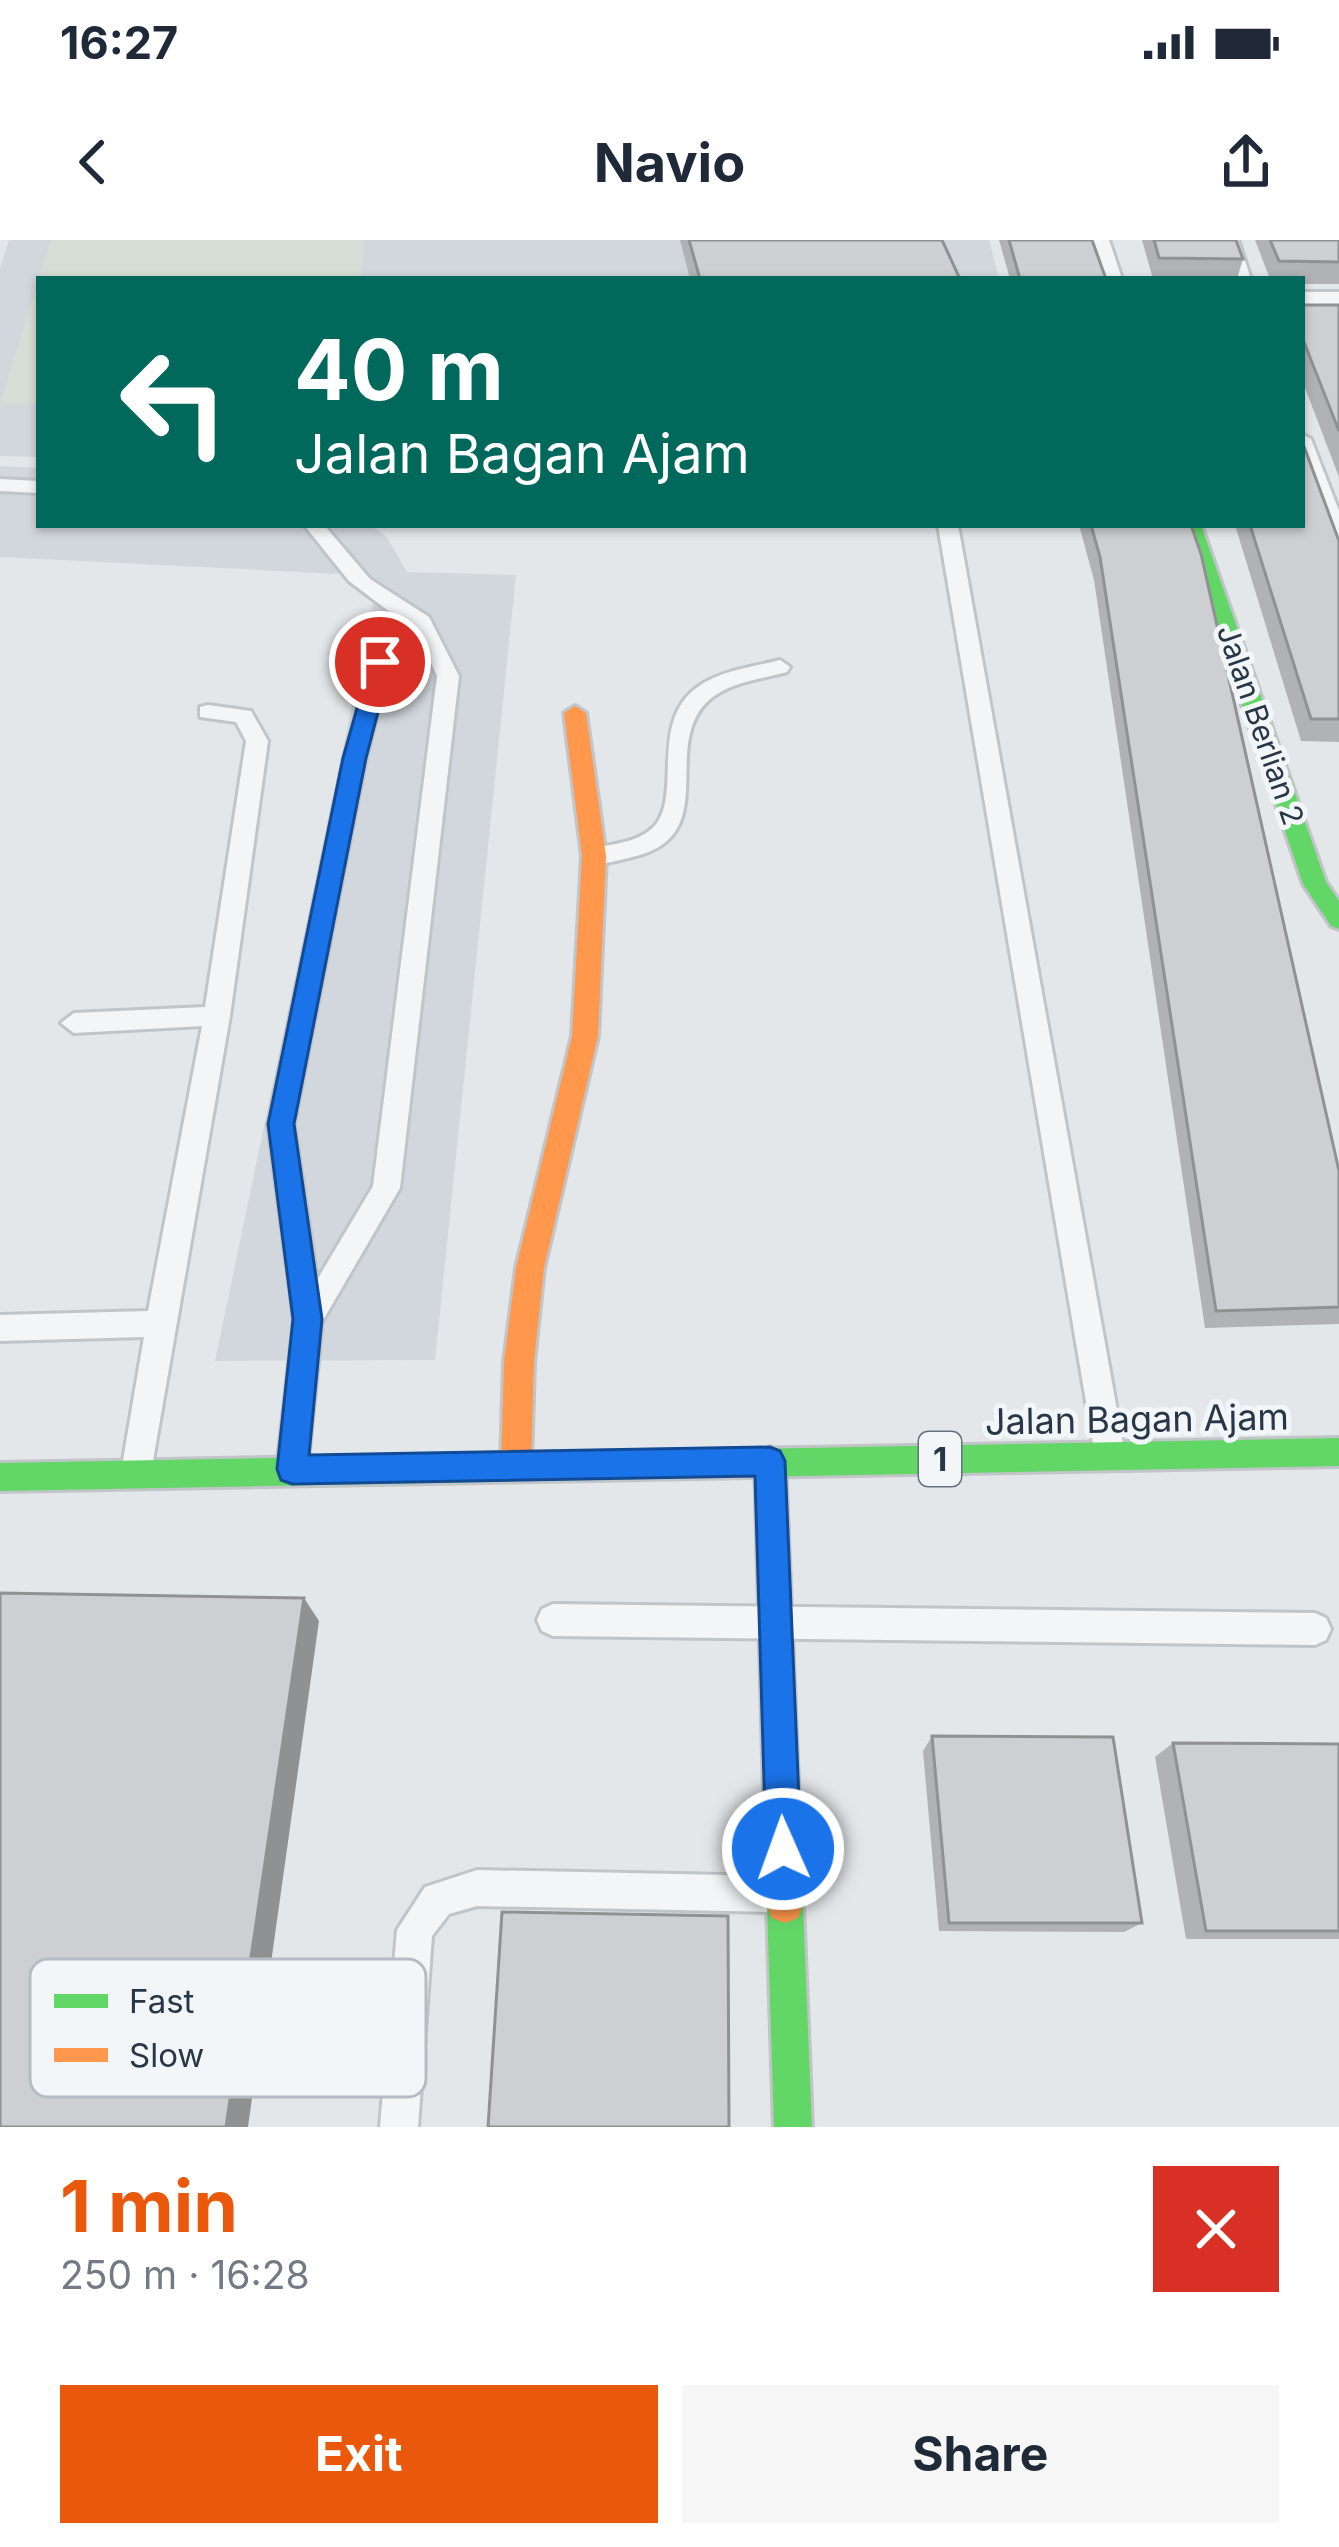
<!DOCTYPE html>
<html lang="en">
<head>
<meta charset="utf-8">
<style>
  body { margin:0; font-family:Inter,sans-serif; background:#f6f6f7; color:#1f2937; height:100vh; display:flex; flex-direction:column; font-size:45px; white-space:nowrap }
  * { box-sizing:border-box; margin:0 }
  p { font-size:39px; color:#747a83 }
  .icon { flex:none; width:66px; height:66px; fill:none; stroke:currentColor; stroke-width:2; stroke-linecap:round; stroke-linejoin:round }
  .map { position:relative; height:1887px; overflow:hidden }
  .side { display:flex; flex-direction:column; background:#fff; flex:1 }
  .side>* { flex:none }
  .banner { position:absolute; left:36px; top:36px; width:1269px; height:252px; border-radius:0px; box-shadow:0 3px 9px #0004; background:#00695c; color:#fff; overflow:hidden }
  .pin { position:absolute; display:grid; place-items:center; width:102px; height:102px; color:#fff; margin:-51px; border:6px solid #fff; border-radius:50%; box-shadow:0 3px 12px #0007 }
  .me { position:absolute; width:132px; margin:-66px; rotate:358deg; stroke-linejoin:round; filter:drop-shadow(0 0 9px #0008) }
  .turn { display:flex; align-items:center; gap:42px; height:252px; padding:0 60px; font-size:54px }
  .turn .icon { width:156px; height:156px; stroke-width:2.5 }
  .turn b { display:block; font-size:84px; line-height:102px }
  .round { display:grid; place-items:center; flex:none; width:126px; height:126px; border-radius:0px; background:#f6f6f7 }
  .head { display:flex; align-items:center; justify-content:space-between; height:204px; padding:0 60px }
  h1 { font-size:72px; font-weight:700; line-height:90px; color:#ea580c }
  .action { display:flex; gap:24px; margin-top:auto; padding:24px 60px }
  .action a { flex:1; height:138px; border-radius:0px; background:#ea580c; color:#fff; font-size:48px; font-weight:700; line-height:138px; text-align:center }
  .action a+a { background:#f6f6f7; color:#1f2937 }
  .status { display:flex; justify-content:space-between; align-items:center; height:84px; padding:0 60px; background:#fff; direction:ltr }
  .status svg { height:33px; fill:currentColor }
  header { display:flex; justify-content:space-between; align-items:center; height:156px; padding:0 60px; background:#fff; font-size:54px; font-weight:700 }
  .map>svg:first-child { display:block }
  .built { fill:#d2d7dd }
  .green { fill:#d6ded5 }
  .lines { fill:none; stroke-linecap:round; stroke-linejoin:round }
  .lane-casing { stroke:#c2c5c8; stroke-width:6 }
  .street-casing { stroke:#c2c5c8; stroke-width:6 }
  .fast-casing { stroke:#c2c5c8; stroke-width:6 }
  .slow-casing { stroke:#c2c5c8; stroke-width:6 }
  .lane { fill:#f3f5f6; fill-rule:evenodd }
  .street { fill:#f3f5f6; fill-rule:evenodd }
  .fast { fill:#63d668; fill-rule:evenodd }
  .slow { fill:#ff974d; fill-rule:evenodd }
  .wall { fill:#b0b2b5 }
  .shaded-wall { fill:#909193 }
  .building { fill:#cdcfd2; stroke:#909193; stroke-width:3 }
  .route { fill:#1a73e8; stroke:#114b97; stroke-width:3 }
  .labels { text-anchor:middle; stroke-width:10; stroke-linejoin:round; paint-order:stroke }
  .far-street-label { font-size:30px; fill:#283646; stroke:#f2f6f9 }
  .shield { fill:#f2f6f9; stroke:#65707c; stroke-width:3 }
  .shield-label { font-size:33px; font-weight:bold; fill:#283646 }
  .street-label { font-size:36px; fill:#283646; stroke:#f2f6f9 }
  .key { fill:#f2f6f9; stroke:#b5bcc3; stroke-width:3 }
  .key-label { font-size:33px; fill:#283646 }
</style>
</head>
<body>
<div class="status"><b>16:27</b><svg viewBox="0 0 49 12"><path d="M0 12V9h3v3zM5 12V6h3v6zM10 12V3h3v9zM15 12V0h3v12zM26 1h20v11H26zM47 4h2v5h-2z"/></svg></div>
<header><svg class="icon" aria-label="back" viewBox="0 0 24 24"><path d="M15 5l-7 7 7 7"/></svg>Navio<svg class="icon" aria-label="share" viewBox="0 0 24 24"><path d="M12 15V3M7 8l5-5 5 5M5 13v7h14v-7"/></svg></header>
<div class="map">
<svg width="1339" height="1887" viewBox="0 0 1339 1887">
  <rect width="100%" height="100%" fill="#e4e7ea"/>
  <!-- built -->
  <g class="built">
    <path d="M 9,0 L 989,0 L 999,39 L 39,39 L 39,217 L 0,216 L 0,28 Z"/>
    <path d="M 0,226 L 39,228 L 39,285 L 370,285 L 387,297 L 407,332 L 516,335 L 435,1120 L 215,1121 L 376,350 L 358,335 L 0,317 Z"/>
  </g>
  <!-- green -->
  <path class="green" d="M 51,0 L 364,0 L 361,39 L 39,39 L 39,163 L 0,164 Z"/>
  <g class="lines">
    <defs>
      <g id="lane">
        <path d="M 1222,0 L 1238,0 L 1251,39 L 1235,39 Z"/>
        <path d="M 1302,194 L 1311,199 L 1339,271 L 1339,302 L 1329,296 L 1302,223 Z"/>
        <path d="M 0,239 L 39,241 L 39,253 L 0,251 Z"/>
        <path d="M 304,285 L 324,285 L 370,339 L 429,377 L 459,436 L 400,948 L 322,1082 L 307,1229 L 303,1239 L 292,1243 L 281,1239 L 277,1229 L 294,1080 L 268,884 L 344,518 L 370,422 L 407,385 L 349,341 ZM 419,397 L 437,436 L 373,946 L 317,1040 L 294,884 L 366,518 L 390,424 Z"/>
        <path d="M 938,285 L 958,285 L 1125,1215 L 1121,1225 L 1110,1229 L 1099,1225 L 1095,1215 Z"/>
        <path d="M 780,420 L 790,427 L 787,432 C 762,439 728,442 708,461 C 659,507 724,597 632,617 C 617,621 601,626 586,622 L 582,616 L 586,610 C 607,604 630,605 649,591 C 687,563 645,483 699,446 C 722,430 754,427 780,420 Z"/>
        <path d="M 208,465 L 251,471 L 268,501 L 230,776 L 151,1232 L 147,1242 L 136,1246 L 125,1242 L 121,1232 L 144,1097 L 0,1101 L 0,1075 L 148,1071 L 202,786 L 74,793 L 61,783 L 74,773 L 205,767 L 246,501 L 236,482 L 200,477 L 200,467 Z"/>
        <path d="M 553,1364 L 1315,1373 L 1326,1378 L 1331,1389 L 1326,1400 L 1315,1405 L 553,1396 L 542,1391 L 537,1380 L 542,1369 Z"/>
        <path d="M 477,1630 L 775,1636 L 788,1641 L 793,1654 L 788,1667 L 775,1672 L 477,1666 L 449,1674 L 432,1696 L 418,1887 L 380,1887 L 397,1690 L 425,1647 Z"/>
      </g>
      <g id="street">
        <path d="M 1077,0 L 1109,0 L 1122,39 L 1090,39 Z"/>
        <rect x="1302" y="52" width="37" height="20"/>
      </g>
      <g id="fast">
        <path d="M 1181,285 L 1201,285 L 1326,642 L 1339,661 L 1339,689 L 1331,686 L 1303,644 Z"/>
        <path d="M 1339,1198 L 1339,1226 L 0,1251 L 0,1223 Z"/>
        <path d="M 785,1647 L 798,1652 L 803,1665 L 812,1887 L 774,1887 L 767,1665 L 772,1652 Z"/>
      </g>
      <g id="slow">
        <path d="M 575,466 L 586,473 L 606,616 L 598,796 L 544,1028 L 534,1122 L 531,1225 L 527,1235 L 516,1239 L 505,1235 L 501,1225 L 504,1122 L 516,1028 L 572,796 L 582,616 L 564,473 Z"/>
        <path d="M 770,1207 L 781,1211 L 785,1221 L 803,1665 L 798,1678 L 785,1683 L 772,1678 L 767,1665 L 755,1221 L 759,1211 Z"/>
      </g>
    </defs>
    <!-- lane casing -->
    <use href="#lane" class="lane-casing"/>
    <!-- street casing -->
    <use href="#street" class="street-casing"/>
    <!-- fast casing -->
    <use href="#fast" class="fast-casing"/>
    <!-- slow casing -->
    <use href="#slow" class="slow-casing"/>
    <!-- lane -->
    <use href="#lane" class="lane"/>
    <!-- street -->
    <use href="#street" class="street"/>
    <!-- fast -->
    <use href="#fast" class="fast"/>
    <!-- slow -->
    <use href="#slow" class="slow"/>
  </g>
  <!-- wall -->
  <g class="wall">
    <path d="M 680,0 L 942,0 L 960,39 L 690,39 Z"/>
    <path d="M 999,0 L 1092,0 L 1106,39 L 1010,39 Z"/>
    <path d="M 1142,0 L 1236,0 L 1243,19 L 1237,39 L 1153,39 Z"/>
    <path d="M 1255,0 L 1339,0 L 1339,44 L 1302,44 L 1302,39 L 1270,39 Z"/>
    <path d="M 1302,65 L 1339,65 L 1339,237 L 1302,140 Z"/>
    <path d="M 1079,285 L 1191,285 L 1339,931 L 1339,1084 L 1205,1088 L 1094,340 Z"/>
    <path d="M 1235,285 L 1302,285 L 1339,301 L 1339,502 L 1301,501 Z"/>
    <path d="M 932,1496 L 1142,1683 L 1124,1692 L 939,1691 L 923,1511 Z"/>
    <path d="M 1173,1503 L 1339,1504 L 1339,1699 L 1186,1699 L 1155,1517 Z"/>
  </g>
  <!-- shaded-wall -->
  <path class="shaded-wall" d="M 304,1358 L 319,1381 L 248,1887 L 226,1887 Z"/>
  <!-- building -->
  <g class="building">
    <path d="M 689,0 L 942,0 L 960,39 L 700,39 Z"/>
    <path d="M 1009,0 L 1092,0 L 1106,39 L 1020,39 Z"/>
    <path d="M 1154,0 L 1236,0 L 1243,19 L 1159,18 Z"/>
    <path d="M 1270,0 L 1339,0 L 1339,22 L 1279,21 Z"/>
    <path d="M 1302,65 L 1339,65 L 1339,191 L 1302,97 Z"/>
    <path d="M 1302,201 L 1339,301 L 1339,479 L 1311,479 L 1250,285 L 1302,285 Z"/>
    <path d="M 1091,285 L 1191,285 L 1201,314 L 1339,931 L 1339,1067 L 1216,1071 L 1100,317 Z"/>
    <path d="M 0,1353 L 304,1358 L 226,1887 L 0,1887 Z"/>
    <path d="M 932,1496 L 1113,1497 L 1142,1683 L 949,1683 Z"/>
    <path d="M 1173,1503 L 1339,1504 L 1339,1691 L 1206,1691 Z"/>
    <path d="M 502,1672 L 728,1676 L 729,1887 L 488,1887 Z"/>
  </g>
  <!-- route -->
  <path class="route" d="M 380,416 L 391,422 L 366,518 L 294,884 L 322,1079 L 309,1215 L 770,1207 L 780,1211 L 785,1221 L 801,1609 L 796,1621 L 783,1626 L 771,1621 L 766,1609 L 755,1236 L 292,1244 L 281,1240 L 277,1229 L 293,1079 L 268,884 L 343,518 L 370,422 Z"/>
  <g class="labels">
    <!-- far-street labels -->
    <g class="far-street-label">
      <text transform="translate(1260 485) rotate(71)" y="10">Jalan Berlian 2</text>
    </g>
    <!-- shield labels -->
    <rect class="shield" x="919" y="1192" width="42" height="54" rx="9"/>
    <g class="shield-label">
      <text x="940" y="1231">1</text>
    </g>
    <!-- street labels -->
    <g class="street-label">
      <text transform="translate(1137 1179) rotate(-1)" y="13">Jalan Bagan Ajam</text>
    </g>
  </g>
  <!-- legend -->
  <rect x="30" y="1719" width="396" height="138" rx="18" class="key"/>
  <rect x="54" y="1754" width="54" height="14" fill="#63d668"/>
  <rect x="54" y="1808" width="54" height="14" fill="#ff974d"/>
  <g class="key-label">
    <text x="129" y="1773">Fast</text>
    <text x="129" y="1827">Slow</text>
  </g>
</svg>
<div class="pin" style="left:380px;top:422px;background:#d93025"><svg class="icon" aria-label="arrive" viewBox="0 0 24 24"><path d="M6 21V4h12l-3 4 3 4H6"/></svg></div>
<svg class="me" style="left:783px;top:1609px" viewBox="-20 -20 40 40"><circle r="17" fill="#1a73e8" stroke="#fff" stroke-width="3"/><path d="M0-11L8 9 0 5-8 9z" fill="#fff"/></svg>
<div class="banner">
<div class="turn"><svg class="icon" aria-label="left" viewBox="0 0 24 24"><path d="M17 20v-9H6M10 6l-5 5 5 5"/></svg><div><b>40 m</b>Jalan Bagan Ajam</div></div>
</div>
</div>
<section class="side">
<div class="head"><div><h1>1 min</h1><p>250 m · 16:28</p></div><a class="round" style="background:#d93025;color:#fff"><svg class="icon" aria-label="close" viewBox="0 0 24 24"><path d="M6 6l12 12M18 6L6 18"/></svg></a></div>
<div class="action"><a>Exit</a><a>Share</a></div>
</section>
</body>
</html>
